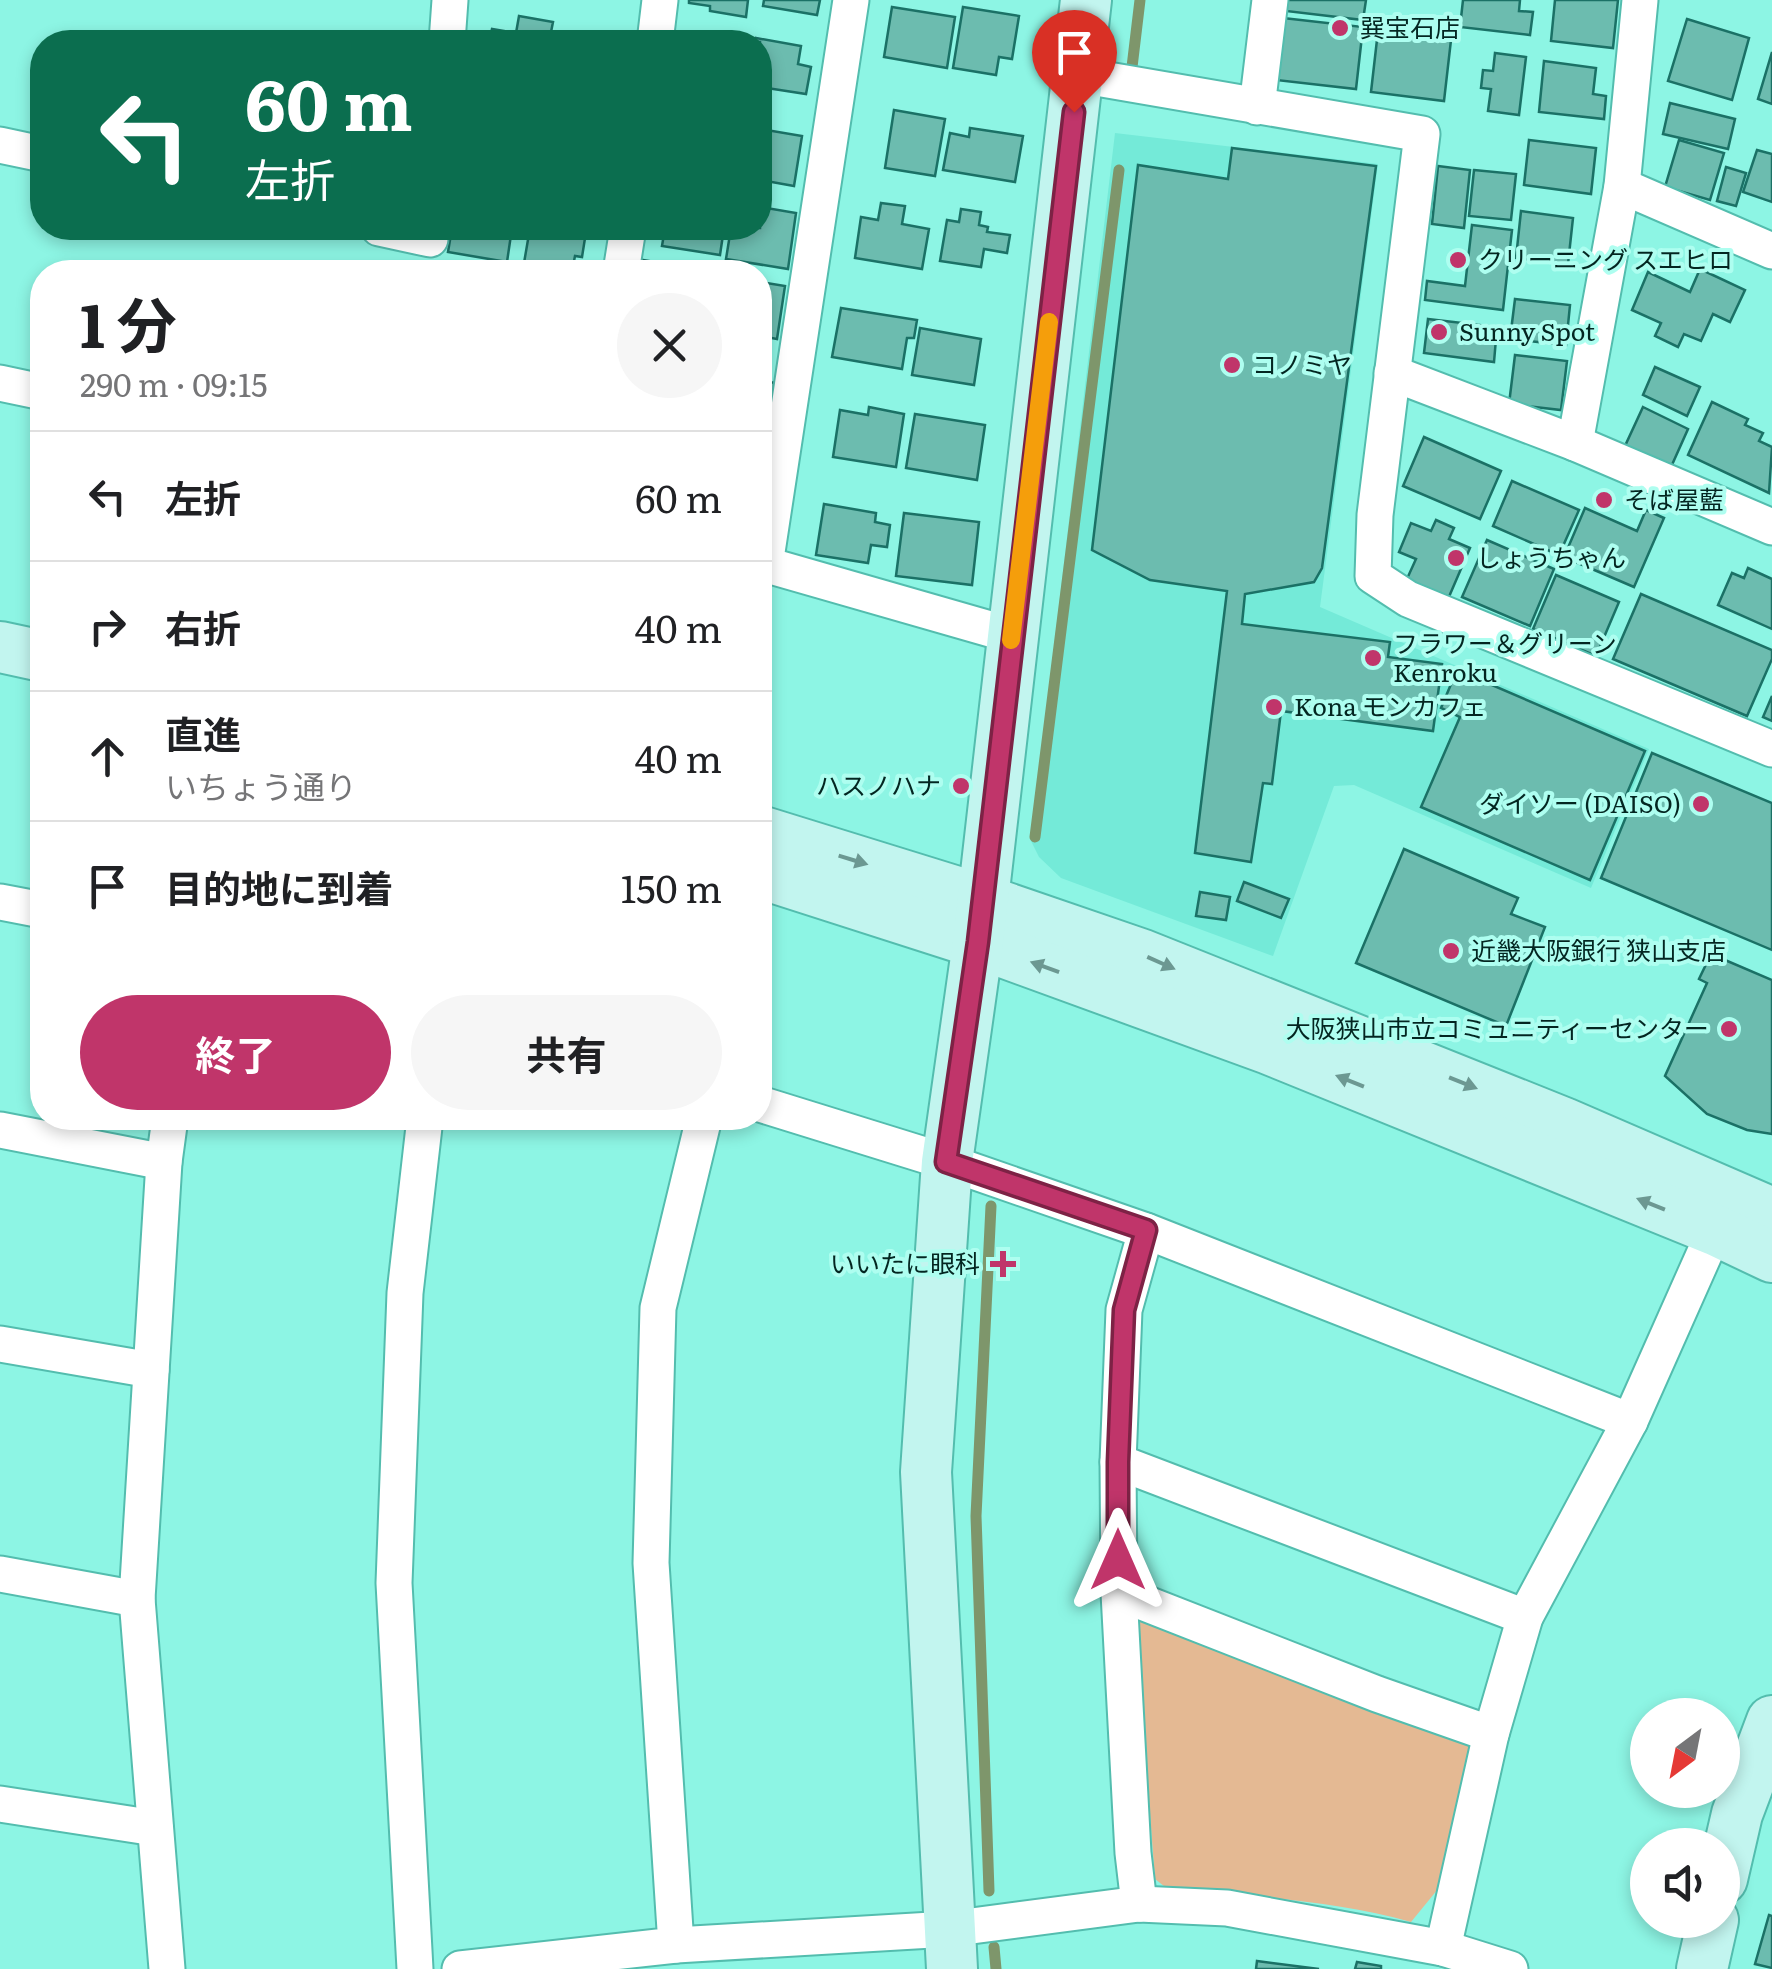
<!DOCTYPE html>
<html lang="ja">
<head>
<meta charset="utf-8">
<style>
  body { margin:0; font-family:Literata,"Noto Sans JP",serif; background:#f6f6f6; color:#202124; height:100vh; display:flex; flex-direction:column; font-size:38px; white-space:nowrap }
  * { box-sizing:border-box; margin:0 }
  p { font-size:32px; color:#757577 }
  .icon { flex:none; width:55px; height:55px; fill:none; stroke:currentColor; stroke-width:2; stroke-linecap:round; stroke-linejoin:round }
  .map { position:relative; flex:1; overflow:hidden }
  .sheet { position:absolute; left:30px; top:260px; width:742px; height:870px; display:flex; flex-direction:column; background:#fff; border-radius:40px; box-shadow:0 5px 15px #0003 }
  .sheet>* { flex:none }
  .hud { position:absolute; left:30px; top:30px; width:742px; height:210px; border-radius:40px; box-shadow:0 5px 15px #0003; background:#0b6e4f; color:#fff; overflow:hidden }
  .needle { width:65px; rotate:212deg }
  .buttons { position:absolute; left:1630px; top:1698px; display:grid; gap:20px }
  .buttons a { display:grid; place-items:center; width:110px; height:110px; border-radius:50%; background:#fff; box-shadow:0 5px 15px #0003; font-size:50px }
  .pin { position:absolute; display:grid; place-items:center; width:85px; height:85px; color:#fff; margin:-102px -42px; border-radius:50% 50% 50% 0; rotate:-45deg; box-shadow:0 0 10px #0007 }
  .pin .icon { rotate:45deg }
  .me { position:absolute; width:110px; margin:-55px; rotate:0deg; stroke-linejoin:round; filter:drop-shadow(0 0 8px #0008) }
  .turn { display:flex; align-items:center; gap:35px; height:210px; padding:0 50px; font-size:45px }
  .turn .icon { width:130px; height:130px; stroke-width:2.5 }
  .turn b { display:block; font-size:70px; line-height:85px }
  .round { display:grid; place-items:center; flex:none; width:105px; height:105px; border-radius:52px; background:#f6f6f6 }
  .headline { display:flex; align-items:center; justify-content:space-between; height:170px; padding:0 50px }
  h1 { font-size:60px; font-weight:700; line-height:75px }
  .cta { display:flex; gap:20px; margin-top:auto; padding:20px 50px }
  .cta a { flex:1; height:115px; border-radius:60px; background:#c0356a; color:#fff; font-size:40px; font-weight:700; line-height:115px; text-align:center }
  .cta a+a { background:#f6f6f6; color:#202124 }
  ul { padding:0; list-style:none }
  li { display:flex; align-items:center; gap:30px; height:130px; padding:0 50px; border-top:2px solid #e0e0e0 }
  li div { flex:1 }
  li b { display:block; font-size:38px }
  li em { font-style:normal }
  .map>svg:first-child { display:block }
  .built { fill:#74ead8 }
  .green { fill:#e4b993 }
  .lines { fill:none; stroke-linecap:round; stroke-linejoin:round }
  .stream { stroke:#7e966b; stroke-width:11 }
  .building { fill:#6cbcaf; stroke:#1b7166; stroke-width:2.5 }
  .street-casing { stroke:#53bdae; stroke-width:39 }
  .secondary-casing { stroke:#53bdae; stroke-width:54 }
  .street { stroke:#fff; stroke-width:35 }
  .secondary { stroke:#c2f5ef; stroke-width:50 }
  .oneway { fill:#6c9892 }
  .route-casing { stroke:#7d2245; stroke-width:25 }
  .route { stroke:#c0356a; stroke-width:18 }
  .slow { stroke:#f59e0b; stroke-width:18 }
  .poi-dot { fill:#c0356a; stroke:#aefef0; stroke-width:4 }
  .labels { text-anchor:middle; stroke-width:8; stroke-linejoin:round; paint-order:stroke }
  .poi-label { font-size:25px; fill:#032621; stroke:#aefef0; text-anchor:start }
</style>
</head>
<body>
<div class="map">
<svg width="1772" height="1969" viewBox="0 0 1772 1969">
  <rect width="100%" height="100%" fill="#8df5e4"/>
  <!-- built -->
  <path class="built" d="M 1115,133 L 1378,164 L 1320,607 L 1649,749 L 1591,888 L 1354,785 L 1334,786 L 1273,956 L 1061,878 L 1039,857 L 1031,841 Z"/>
  <!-- green -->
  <path class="green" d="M 1134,1605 L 1474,1737 L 1438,1889 L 1411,1922 C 1331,1900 1251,1896 1169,1890 L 1155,1879 Z"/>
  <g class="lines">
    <!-- stream -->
    <g class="stream">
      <path d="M 1132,67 L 1140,0"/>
      <path d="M 1035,837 L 1119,170"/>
      <path d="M 989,1891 L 976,1516 L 991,1206"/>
      <path d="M 994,1947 L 996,1969"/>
    </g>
  </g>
  <!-- building -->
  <g class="building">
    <path d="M 689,0 L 748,0 L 746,17 L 710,11 L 710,6 L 689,3 Z"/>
    <path d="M 764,0 L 820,0 L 817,15 L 763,6 Z"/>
    <path d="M 1287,0 L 1366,0 L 1363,20 L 1286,11 Z"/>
    <path d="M 1463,0 L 1520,0 L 1519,11 L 1533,12 L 1530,35 L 1460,27 Z"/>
    <path d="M 1555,0 L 1618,0 L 1613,48 L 1551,41 Z"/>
    <path d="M 892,7 L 955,17 L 947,68 L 884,57 Z"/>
    <path d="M 963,7 L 1019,16 L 1012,59 L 999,57 L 996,75 L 953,68 Z"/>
    <path d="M 519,16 L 553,22 L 549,42 L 489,42 L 492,29 L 516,33 Z"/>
    <path d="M 1283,18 L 1363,27 L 1356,89 L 1276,80 Z"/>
    <path d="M 1687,19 L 1749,38 L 1732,100 L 1668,81 Z"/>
    <path d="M 1378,31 L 1451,40 L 1444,101 L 1371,92 Z"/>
    <path d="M 567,33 L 625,42 L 565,42 Z"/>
    <path d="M 679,36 L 720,42 L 678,42 Z"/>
    <path d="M 756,38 L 801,46 L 798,64 L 811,67 L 806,94 L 760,87 L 760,42 L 755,42 Z"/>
    <path d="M 1772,52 L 1772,104 L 1758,99 Z"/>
    <path d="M 1495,53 L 1526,57 L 1519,115 L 1488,111 L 1491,89 L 1481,88 L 1483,70 L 1493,71 Z"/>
    <path d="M 1544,61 L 1596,68 L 1593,94 L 1606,96 L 1604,119 L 1539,112 Z"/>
    <path d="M 1670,103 L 1735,119 L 1728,149 L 1663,134 Z"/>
    <path d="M 894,110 L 945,119 L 935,176 L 885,168 Z"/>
    <path d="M 970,128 L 1023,136 L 1015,182 L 943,170 L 950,133 L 969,137 Z"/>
    <path d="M 760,129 L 802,136 L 794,186 L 760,180 Z"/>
    <path d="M 1529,140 L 1596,148 L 1591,194 L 1524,185 Z"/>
    <path d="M 1679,140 L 1724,153 L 1710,200 L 1665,187 Z"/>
    <path d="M 1232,148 L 1376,166 L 1322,568 L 1314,582 L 1245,594 L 1242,624 L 1390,642 L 1388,657 L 1442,664 L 1433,731 L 1281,711 L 1272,784 L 1263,783 L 1251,862 L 1195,853 L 1227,591 L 1150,580 L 1092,550 L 1138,165 L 1228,179 Z"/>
    <path d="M 1757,150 L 1772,154 L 1772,202 L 1743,192 Z"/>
    <path d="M 1438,166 L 1470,170 L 1464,228 L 1432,224 Z"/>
    <path d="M 1726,167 L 1746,173 L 1736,206 L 1717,201 Z"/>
    <path d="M 1474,170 L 1516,174 L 1511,220 L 1469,216 Z"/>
    <path d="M 881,203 L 905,206 L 902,224 L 929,229 L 922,269 L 855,258 L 861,217 L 878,220 Z"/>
    <path d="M 760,207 L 796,213 L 788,269 L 726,259 L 731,228 L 760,228 Z"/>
    <path d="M 961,209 L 981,212 L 979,225 L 988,227 L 987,232 L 1010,235 L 1007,253 L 984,249 L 981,267 L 940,261 L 947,220 L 959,222 Z"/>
    <path d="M 1521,211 L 1573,218 L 1568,264 L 1516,258 Z"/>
    <path d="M 1472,225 L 1512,230 L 1503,310 L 1425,300 L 1427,281 L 1465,286 Z"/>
    <path d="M 452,228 L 512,228 L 507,262 L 448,252 Z"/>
    <path d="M 530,228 L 586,232 L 582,257 L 575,256 L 572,271 L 524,263 Z"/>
    <path d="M 665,228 L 724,228 L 720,255 L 662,246 Z"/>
    <path d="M 643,260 L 678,266 L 677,272 L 641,272 Z"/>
    <path d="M 1700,269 L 1745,290 L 1730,322 L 1713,314 L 1701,341 L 1684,334 L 1678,347 L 1655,336 L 1661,323 L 1632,310 L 1648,272 L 1690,292 Z"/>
    <path d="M 760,282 L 785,286 L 777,339 L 760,336 Z"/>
    <path d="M 1515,299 L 1570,305 L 1566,345 L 1510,339 Z"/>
    <path d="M 841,308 L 917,320 L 914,338 L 907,338 L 902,369 L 832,357 Z"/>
    <path d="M 1428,319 L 1497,327 L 1494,362 L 1424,353 Z"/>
    <path d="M 920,328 L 981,339 L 974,385 L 912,375 Z"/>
    <path d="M 1515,355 L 1567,361 L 1561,410 L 1509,404 Z"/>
    <path d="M 1655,367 L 1700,387 L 1687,416 L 1643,395 Z"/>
    <path d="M 760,380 L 775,383 L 770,416 L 760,414 Z"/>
    <path d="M 1712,402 L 1748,419 L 1745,425 L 1763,433 L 1759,441 L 1772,447 L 1769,493 L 1688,455 Z"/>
    <path d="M 869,407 L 904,414 L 896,467 L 833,457 L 840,410 L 868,415 Z"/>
    <path d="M 1643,407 L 1688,429 L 1671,467 L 1625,446 Z"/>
    <path d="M 915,414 L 985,425 L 977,480 L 906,468 Z"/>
    <path d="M 1424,437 L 1501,471 L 1480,519 L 1403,486 Z"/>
    <path d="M 1512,481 L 1579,510 L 1559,555 L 1493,526 Z"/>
    <path d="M 824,504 L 876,513 L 875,522 L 890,525 L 887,547 L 871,545 L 868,563 L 816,555 Z"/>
    <path d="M 1585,508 L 1637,531 L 1646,510 L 1664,518 L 1634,587 L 1564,557 Z"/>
    <path d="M 904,513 L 979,522 L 972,585 L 896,576 Z"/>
    <path d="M 1436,520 L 1454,528 L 1449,539 L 1470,548 L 1448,599 L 1406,581 L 1416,559 L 1399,552 L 1411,523 L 1431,531 Z"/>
    <path d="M 1487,540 L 1554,569 L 1530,626 L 1462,597 Z"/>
    <path d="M 1748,568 L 1772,579 L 1772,629 L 1718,605 L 1732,573 L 1744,578 Z"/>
    <path d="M 1556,575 L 1619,602 L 1596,656 L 1533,629 Z"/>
    <path d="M 1641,594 L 1772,650 L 1772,659 L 1747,716 L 1613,659 Z"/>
    <path d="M 1457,670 L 1645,751 L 1590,880 L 1421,807 L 1460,717 L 1441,708 Z"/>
    <path d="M 1772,696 L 1772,721 L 1763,717 Z"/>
    <path d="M 1652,753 L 1772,803 L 1772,950 L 1601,878 Z"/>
    <path d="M 1404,849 L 1518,898 L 1511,914 L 1545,927 L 1506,1026 L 1356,963 Z"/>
    <path d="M 1244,882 L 1289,899 L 1281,918 L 1237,901 Z"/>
    <path d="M 1200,892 L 1230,897 L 1226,920 L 1196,916 Z"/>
    <path d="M 1711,954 L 1772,980 L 1772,1134 L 1747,1130 L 1707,1114 L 1665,1076 L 1707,983 L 1699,979 Z"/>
    <path d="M 1769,1915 L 1772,1916 L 1772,1968 L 1755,1964 Z"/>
    <path d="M 1257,1961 L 1319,1969 L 1256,1969 Z"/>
    <path d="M 1357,1962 L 1381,1966 L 1381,1969 L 1355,1969 Z"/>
  </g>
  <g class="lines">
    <defs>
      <g id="street">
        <path d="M 447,42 L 450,0"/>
        <path d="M 655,42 L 660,0"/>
        <path d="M 1079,75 L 1422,134 L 1375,515 L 1373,576 L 1408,599 L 1772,749"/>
        <path d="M 1257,107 L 1270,0"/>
        <path d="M 0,145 L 42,154"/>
        <path d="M 1622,186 L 1772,251"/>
        <path d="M 379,228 L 430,239"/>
        <path d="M 621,272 L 628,228"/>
        <path d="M 1392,373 L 1575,443 L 1772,527"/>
        <path d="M 0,383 L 42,392"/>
        <path d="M 1575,443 L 1622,186 L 1640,0"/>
        <path d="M 760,563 L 1011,635"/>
        <path d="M 765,565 L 851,0"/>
        <path d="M 0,902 L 42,910"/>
        <path d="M 760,1104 L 947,1162 L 1146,1231 L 1630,1421"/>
        <path d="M 0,1130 L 164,1162"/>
        <path d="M 0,1344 L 151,1370"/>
        <path d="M 1118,1462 L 1525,1617"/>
        <path d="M 0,1574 L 137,1599"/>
        <path d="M 1119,1593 L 1377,1694 L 1491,1734"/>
        <path d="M 0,1804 L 155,1828"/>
        <path d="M 1139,1904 L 1133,1853 L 1119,1593 L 1118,1462 L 1124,1310 L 1146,1231"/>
        <path d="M 676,1945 L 949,1929 L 1139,1904 L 1227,1908 L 1443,1948 L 1491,1734 L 1525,1617 L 1630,1421 L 1715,1230"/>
        <path d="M 1443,1948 L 1510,1969"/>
        <path d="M 167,1969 L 137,1599 L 164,1162 L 170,1118"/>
        <path d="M 415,1969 L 394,1583 L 405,1293 L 425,1118"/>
        <path d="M 460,1969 L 676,1945 L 651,1563 L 658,1308 L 704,1118"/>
      </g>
      <g id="secondary">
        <path d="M 0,647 L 42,656"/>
        <path d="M 760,831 L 983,900 L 1143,955 L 1564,1123 L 1772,1213"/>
        <path d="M 760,873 L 978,943 L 1269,1049 L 1715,1230 L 1772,1257"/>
        <path d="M 1722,1879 L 1737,1814 L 1772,1721"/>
        <path d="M 952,1969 L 926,1472 L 947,1162 L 978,943 L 1086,0"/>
        <path d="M 1702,1969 L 1713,1920"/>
      </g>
    </defs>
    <!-- street casing -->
    <use href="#street" class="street-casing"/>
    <!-- secondary casing -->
    <use href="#secondary" class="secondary-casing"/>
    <!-- street -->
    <use href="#street" class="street"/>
    <!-- secondary -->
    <use href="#secondary" class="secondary"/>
  </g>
  <!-- one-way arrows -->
  <defs><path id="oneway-solid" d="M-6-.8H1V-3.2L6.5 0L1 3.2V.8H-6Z" transform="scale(2.5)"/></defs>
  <g class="oneway">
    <use href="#oneway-solid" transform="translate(853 860) rotate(17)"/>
    <use href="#oneway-solid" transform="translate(1161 963) rotate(24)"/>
    <use href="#oneway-solid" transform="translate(1045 967) rotate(-160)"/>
    <use href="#oneway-solid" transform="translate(1350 1081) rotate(-158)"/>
    <use href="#oneway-solid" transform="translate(1463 1083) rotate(22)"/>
    <use href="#oneway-solid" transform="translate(1651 1204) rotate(-158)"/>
  </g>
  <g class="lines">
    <defs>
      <path id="route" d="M 1074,112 L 978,942 L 946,1162 L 1146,1230 L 1124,1310 L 1118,1462 L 1118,1560"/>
    </defs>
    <!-- route casing -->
    <use href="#route" class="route-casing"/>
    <!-- route -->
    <use href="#route" class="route"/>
    <!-- slow -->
    <path class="slow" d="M 1011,640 L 1049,322"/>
  </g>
  <!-- markers -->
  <g class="poi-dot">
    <circle cx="1340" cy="28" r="10"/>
    <circle cx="1458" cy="260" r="10"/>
    <circle cx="1439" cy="332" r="10"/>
    <circle cx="1232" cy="365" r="10"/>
    <circle cx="1604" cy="500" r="10"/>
    <circle cx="1456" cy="558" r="10"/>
    <circle cx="1373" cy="658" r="10"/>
    <circle cx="1274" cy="707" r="10"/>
    <circle cx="961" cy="786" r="10"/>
    <circle cx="1701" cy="804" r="10"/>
    <circle cx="1451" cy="951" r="10"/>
    <circle cx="1729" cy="1029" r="10"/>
    <path d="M998 1249h10v10h10v10h-10v10h-10v-10h-10v-10h10z"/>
  </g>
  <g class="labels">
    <!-- poi labels -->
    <g class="poi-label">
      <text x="1360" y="37">巽宝石店</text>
      <text x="1478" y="269">クリーニング スエヒロ</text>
      <text x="1459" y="341">Sunny Spot</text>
      <text x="1252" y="374">コノミヤ</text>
      <text x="1624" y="509">そば屋藍</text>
      <text x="1476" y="567">しょうちゃん</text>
      <text x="1393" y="653">フラワー＆グリーン<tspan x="1393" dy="29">Kenroku</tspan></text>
      <text x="1294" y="716">Kona モンカフェ</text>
      <text x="941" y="795" text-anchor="end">ハスノハナ</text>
      <text x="1681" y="813" text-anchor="end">ダイソー (DAISO)</text>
      <text x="1471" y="960">近畿大阪銀行 狭山支店</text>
      <text x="1709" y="1038" text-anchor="end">大阪狭山市立コミュニティーセンター</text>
      <text x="980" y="1273" text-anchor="end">いいたに眼科</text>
    </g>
  </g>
</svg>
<div class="buttons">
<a><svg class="needle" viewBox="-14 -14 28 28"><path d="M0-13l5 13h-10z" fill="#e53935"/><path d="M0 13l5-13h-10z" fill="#757577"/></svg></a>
<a><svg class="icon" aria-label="sound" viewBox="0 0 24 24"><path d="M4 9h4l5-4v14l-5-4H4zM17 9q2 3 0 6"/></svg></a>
</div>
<div class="pin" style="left:1074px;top:112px;background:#d93025"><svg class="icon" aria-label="arrive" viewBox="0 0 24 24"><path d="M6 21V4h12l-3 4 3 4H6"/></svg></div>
<svg class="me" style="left:1118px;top:1560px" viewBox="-20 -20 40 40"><path d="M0-17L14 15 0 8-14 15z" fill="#c0356a" stroke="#fff" stroke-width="4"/></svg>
<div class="hud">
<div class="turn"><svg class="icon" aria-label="left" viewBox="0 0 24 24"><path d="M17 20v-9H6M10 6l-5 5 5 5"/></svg><div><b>60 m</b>左折</div></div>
</div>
<section class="sheet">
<div class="headline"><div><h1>1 分</h1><p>290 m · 09:15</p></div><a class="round"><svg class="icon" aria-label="close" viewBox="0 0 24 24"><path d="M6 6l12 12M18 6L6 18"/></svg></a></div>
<ul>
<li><svg class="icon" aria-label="left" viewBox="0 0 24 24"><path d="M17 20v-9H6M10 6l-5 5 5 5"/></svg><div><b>左折</b></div><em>60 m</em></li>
<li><svg class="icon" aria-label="right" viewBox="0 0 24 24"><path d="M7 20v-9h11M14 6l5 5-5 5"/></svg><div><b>右折</b></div><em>40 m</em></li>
<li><svg class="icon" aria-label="ahead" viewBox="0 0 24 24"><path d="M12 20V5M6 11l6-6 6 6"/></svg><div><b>直進</b><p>いちょう通り</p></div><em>40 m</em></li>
<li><svg class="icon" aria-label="arrive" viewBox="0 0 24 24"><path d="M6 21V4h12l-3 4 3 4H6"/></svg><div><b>目的地に到着</b></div><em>150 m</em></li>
</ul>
<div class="cta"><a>終了</a><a>共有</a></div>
</section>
</div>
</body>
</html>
